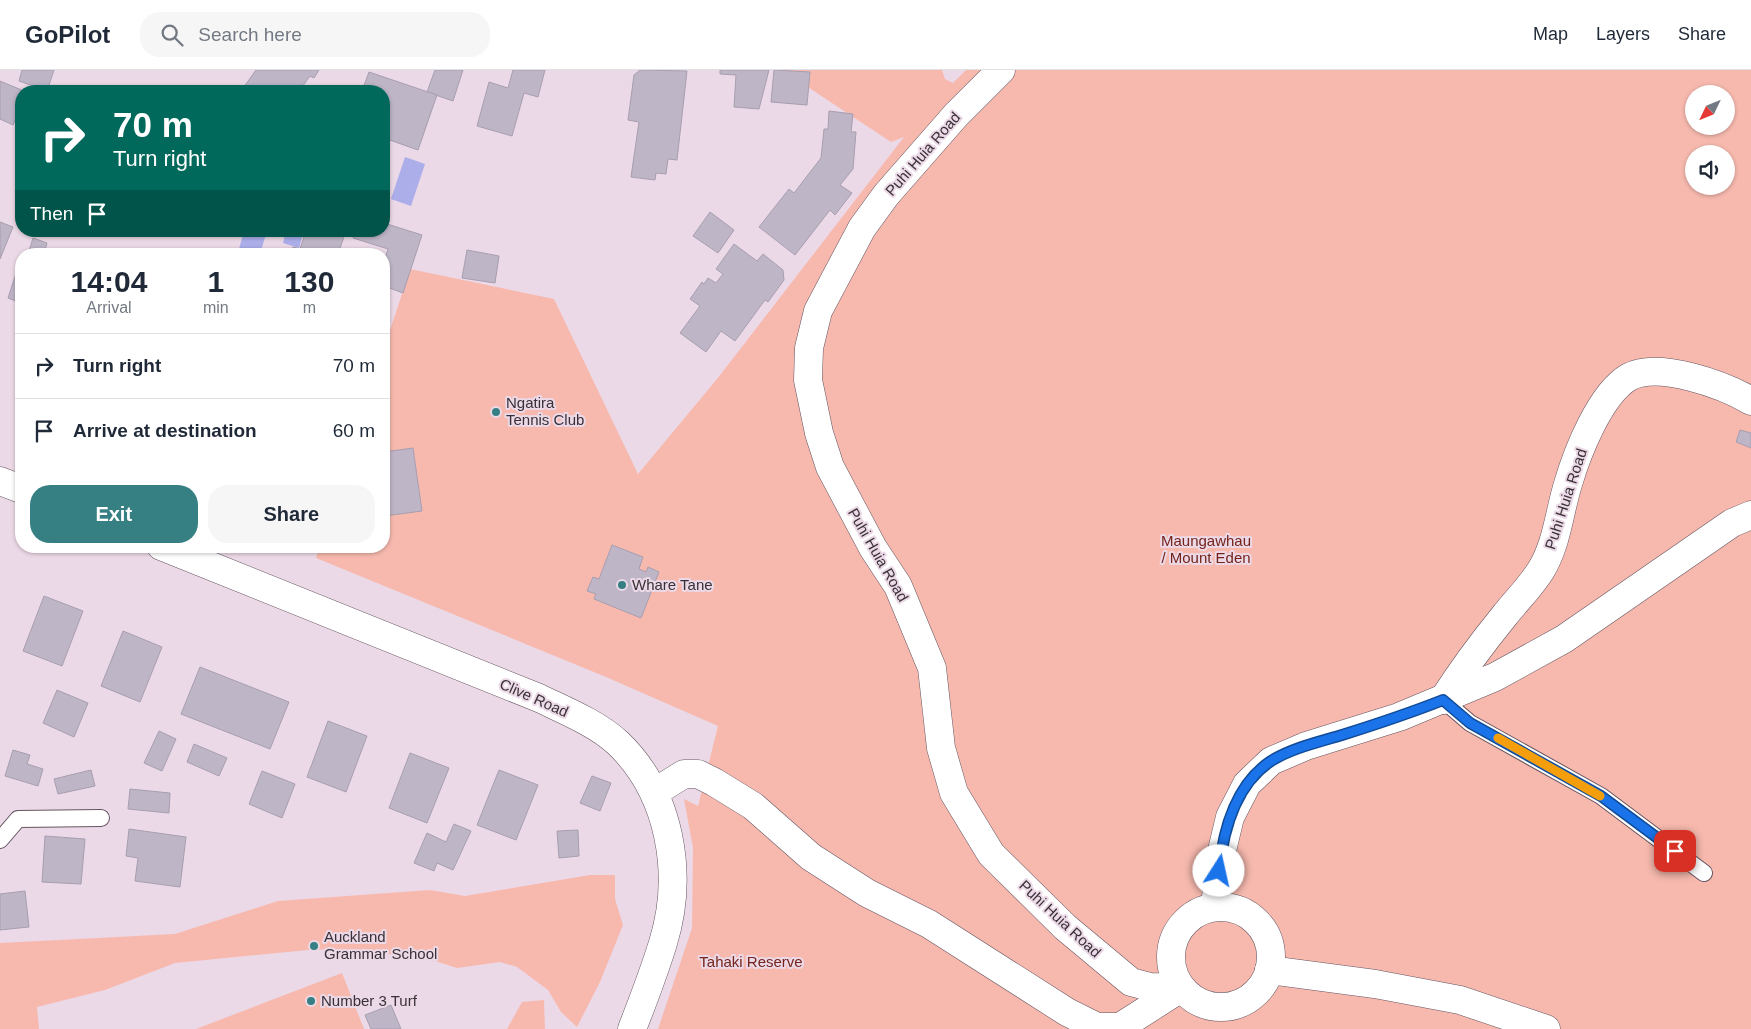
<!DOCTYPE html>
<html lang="en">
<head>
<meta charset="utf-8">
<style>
  body { margin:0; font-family:Arial,sans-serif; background:#f6f6f7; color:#1f2937; height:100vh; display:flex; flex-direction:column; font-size:19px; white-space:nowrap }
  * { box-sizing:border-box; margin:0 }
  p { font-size:16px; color:#747a83 }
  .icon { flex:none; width:28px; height:28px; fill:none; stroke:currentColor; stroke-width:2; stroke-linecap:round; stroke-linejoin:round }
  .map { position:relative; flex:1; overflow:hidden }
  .drawer { position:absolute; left:15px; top:178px; width:375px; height:305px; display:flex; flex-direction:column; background:#fff; border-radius:20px; box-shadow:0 1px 4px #0004 }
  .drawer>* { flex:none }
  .guide { position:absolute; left:15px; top:15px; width:375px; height:152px; border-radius:20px; box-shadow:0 1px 4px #0004; background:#00695c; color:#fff; overflow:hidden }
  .needle { width:32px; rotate:227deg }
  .controls { position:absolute; left:1685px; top:15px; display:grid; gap:10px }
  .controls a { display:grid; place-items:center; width:50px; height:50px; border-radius:50%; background:#fff; box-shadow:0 1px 4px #0004; font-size:25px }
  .pin { position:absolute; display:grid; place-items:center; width:42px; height:42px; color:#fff; margin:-21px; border-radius:10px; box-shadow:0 2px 8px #0006 }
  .me { position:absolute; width:55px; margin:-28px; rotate:10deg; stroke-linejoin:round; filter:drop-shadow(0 0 4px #0008) }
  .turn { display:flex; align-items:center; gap:18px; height:105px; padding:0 15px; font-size:22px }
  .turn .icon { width:65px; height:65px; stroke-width:2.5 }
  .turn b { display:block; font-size:35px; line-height:42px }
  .then { display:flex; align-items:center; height:48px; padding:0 15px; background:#0003; gap:10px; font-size:19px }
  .eta { display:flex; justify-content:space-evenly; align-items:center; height:85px; text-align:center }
  .eta b { font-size:30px; font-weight:600; line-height:35px }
  .action { display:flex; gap:10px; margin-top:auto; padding:10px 15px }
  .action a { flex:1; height:58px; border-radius:20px; background:#367f83; color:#fff; font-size:20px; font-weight:600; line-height:58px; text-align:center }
  .action a+a { background:#f6f6f7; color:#1f2937 }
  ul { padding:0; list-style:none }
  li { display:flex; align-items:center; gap:15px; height:65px; padding:0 15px; border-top:1px solid #e0e1e3 }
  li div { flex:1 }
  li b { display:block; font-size:19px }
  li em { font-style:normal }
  header { display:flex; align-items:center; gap:30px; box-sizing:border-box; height:70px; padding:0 25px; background:#fff; border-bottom:1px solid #e0e1e3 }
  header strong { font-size:24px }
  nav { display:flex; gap:28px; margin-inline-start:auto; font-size:18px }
  .search { width:350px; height:45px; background:#f6f6f7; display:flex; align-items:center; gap:12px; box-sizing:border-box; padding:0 18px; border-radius:20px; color:#747a83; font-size:19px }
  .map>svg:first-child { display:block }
  .green { fill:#f7b9ae; fill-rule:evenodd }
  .water { fill:#abaee9 }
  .building { fill:#beb5c7; stroke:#a79eb0 }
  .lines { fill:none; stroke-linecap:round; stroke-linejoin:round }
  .lane-casing { stroke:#64545f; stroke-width:18 }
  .street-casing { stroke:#64545f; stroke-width:29 }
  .secondary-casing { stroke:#64545f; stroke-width:29 }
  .lane { stroke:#fff; stroke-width:16 }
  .street { stroke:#fff; stroke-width:28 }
  .secondary { stroke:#fff; stroke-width:28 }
  .route-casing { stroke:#114b97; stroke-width:12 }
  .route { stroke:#1a73e8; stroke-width:9 }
  .slow { stroke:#f59e0b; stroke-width:9 }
  .poi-dot { fill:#367f83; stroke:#ecd9e7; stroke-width:2 }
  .labels { text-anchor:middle; stroke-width:4; stroke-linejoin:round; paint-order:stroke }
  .street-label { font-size:15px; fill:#393137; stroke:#ecd9e7 }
  .poi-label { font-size:15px; fill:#393137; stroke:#ecd9e7; text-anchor:start }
  .park-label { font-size:15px; fill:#74241b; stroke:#ecd9e7 }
</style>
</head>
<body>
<header>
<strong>GoPilot</strong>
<div class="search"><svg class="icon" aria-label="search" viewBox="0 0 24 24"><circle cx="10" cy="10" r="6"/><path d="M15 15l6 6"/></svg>Search here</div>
<nav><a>Map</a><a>Layers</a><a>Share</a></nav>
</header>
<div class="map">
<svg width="1751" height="959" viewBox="0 0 1751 959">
  <rect width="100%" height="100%" fill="#ecd9e7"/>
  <!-- green -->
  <g class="green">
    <path d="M 782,0 L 942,0 L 945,9 L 953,13 L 966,0 L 1751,0 L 1751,959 L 658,959 L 692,858 L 693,778 L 684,729 L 698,736 L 718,656 L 606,607 L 316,488 L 320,476 L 384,476 L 384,279 L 410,199 L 554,229 L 638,404 L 717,309 L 904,67 L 891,72 ZM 1694,24 L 1726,24 L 1726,56 L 1694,56 ZM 1694,84 L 1726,84 L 1726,116 L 1694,116 Z"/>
    <path d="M 590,805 L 615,805 L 615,829 L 623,855 L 600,912 L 577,957 L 561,942 L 548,920 L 517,897 L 500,892 L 457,898 L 426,888 L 337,879 L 308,880 L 175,893 L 105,920 L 37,937 L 39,959 L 0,959 L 0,873 L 175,864 L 278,831 L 430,820 L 465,826 Z"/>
    <path d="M 342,903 L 364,959 L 196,959 Z"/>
    <path d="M 544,930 L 545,959 L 507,959 L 522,932 Z"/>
  </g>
  <!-- water -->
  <g class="water">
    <path d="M 405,87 L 425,94 L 411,136 L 391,129 Z"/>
    <path d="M 244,161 L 267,161 L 260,184 L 239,179 Z"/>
    <path d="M 286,161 L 304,161 L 299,178 L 283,173 Z"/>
  </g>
  <!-- building -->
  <g class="building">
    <path d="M 22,0 L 54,0 L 47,21 L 19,11 Z"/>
    <path d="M 256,0 L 319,0 L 314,8 L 310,6 L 299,21 L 241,21 Z"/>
    <path d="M 435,0 L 463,0 L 453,31 L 427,22 Z"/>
    <path d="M 513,0 L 545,0 L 538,27 L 524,23 L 512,66 L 477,56 L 489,12 L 508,18 Z"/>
    <path d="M 640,0 L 687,1 L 677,90 L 668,89 L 666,104 L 656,103 L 655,110 L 631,107 L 639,52 L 628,50 L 634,5 Z"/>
    <path d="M 720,0 L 769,0 L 759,39 L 734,37 L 736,5 L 720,4 Z"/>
    <path d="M 774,0 L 810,2 L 807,35 L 771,32 Z"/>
    <path d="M 369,2 L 437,25 L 418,80 L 384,68 L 384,21 L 362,21 Z"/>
    <path d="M 0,11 L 24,21 L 21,21 L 21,36 L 13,55 L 0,49 Z"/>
    <path d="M 829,41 L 853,44 L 851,62 L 856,62 L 853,99 L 840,115 L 852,123 L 835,145 L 830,140 L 795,185 L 759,157 L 789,119 L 794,123 L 821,88 L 824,59 L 828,59 Z"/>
    <path d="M 710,142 L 734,160 L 718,183 L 693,166 Z"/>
    <path d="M 0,152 L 13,157 L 0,189 Z"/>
    <path d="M 384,153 L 422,165 L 403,223 L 384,216 L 384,192 L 388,179 L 353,168 L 355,161 L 384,161 Z"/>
    <path d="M 306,161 L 346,161 L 338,184 L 291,184 L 293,177 L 300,179 Z"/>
    <path d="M 33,168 L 47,173 L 44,184 L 28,184 Z"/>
    <path d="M 734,174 L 757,191 L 763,184 L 783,200 L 784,210 L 768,232 L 765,230 L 735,271 L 721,261 L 706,282 L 680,263 L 700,236 L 690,229 L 702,212 L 704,214 L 708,208 L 716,213 L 723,204 L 716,199 Z"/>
    <path d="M 467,180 L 499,186 L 495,213 L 462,208 Z"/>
    <path d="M 21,188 L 21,233 L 8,228 Z"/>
    <path d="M 1740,360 L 1751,363 L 1751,378 L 1736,372 Z"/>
    <path d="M 413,378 L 422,441 L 384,446 L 384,382 Z"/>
    <path d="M 612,475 L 643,487 L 639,499 L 646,502 L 648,497 L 659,502 L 641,548 L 594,529 L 596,524 L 587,521 L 593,507 L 599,509 Z"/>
    <path d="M 44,526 L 83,541 L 62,596 L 23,581 Z"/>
    <path d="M 123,561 L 162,577 L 140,632 L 101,616 Z"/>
    <path d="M 200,597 L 289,632 L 270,679 L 181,644 Z"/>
    <path d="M 57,620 L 88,633 L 74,667 L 43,653 Z"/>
    <path d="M 328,651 L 367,666 L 346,722 L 307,707 Z"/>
    <path d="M 159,661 L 176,669 L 162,701 L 144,693 Z"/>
    <path d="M 194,674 L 227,688 L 219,706 L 187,692 Z"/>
    <path d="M 13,680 L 30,685 L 27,694 L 43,699 L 38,716 L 5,706 Z"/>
    <path d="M 410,683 L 449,698 L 427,753 L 389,738 Z"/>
    <path d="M 91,700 L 95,716 L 58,724 L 54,709 Z"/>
    <path d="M 499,700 L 538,715 L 516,770 L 477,755 Z"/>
    <path d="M 262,701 L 295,714 L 282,748 L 249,734 Z"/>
    <path d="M 592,706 L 611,713 L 600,741 L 580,733 Z"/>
    <path d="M 130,719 L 170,723 L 169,743 L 128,739 Z"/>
    <path d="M 454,754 L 471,761 L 453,800 L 437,793 L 434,801 L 414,793 L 427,763 L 446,772 Z"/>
    <path d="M 129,759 L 186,767 L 180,817 L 135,811 L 138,788 L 126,786 Z"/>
    <path d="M 578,760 L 579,786 L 559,788 L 557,761 Z"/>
    <path d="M 45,766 L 85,769 L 81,814 L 42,812 Z"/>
    <path d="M 25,821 L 29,857 L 0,860 L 0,824 Z"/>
    <path d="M 391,935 L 401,959 L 371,959 L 365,945 Z"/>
  </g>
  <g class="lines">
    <defs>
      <g id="lane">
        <path d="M 1443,630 L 1470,653 L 1601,726 L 1704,803"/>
        <path d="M 0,770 L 18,749 L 101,748"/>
      </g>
      <g id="street">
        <path d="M 1001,0 L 956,45 L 886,125 L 862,158 L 818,241 L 809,278 L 808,310 L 819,363 L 830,397 L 873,478 L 898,516 L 932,598 L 941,678 L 954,723 L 991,784 L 1065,857 L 1131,912 L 1150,917 L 1181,918"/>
        <path d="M 1443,630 C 1462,600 1483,572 1505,545 C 1517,530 1531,516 1541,500 C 1557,474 1559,443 1568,414 C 1577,383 1600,324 1629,307 C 1659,291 1724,315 1751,331"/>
        <path d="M 655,722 L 684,704 L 698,704 L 714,712 L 753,736 L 811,787 L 867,823 L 929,854 L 1067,942 L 1097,957 L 1120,957 L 1181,918"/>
        <path d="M 1215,837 L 1220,789 L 1230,747 L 1247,714 L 1271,691 L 1306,676 L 1399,647 L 1495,607 L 1564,569 L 1732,453 L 1751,445"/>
        <circle cx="1221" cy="887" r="50"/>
        <path d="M 1269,900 L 1375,914 L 1460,930 L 1546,959"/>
      </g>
      <g id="secondary">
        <path d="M 0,411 L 21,419"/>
        <path d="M 161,476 L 539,628 C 566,641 596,653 618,673 C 671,724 684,805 663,873 C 654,902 643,931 632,959"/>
      </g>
    </defs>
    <!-- lane casing -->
    <use href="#lane" class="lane-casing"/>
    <!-- street casing -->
    <use href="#street" class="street-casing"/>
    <!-- secondary casing -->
    <use href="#secondary" class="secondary-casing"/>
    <!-- lane -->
    <use href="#lane" class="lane"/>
    <!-- street -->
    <use href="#street" class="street"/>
    <!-- secondary -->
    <use href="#secondary" class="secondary"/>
  </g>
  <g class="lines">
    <defs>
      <path id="route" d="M 1219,801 C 1223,761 1235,715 1271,691 C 1292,678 1319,672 1342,665 C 1377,654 1410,643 1443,630 L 1470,653 L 1601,726 L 1675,781"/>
    </defs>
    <!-- route casing -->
    <use href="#route" class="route-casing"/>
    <!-- route -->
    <use href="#route" class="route"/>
    <!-- slow -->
    <path class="slow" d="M 1498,668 L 1600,726"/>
  </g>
  <!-- markers -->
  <g class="poi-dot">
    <circle cx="496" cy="342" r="5"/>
    <circle cx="622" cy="515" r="5"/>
    <circle cx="314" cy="876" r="5"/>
    <circle cx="311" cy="931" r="5"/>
  </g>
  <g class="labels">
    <!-- street labels -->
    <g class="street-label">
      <text transform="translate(923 84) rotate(-49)" y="5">Puhi Huia Road</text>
      <text transform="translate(1566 429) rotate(-72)" y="5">Puhi Huia Road</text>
      <text transform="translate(878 485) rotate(60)" y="5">Puhi Huia Road</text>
      <text transform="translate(534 628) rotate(24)" y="5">Clive Road</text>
      <text transform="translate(1060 849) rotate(43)" y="5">Puhi Huia Road</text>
    </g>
    <!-- poi labels -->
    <g class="poi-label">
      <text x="506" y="338">Ngatira<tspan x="506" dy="17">Tennis Club</tspan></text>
      <text x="632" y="520">Whare Tane</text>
      <text x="324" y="872">Auckland<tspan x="324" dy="17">Grammar School</tspan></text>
      <text x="321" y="936">Number 3 Turf</text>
    </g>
    <!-- park labels -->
    <g class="park-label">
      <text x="1206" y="476">Maungawhau<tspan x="1206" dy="17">/ Mount Eden</tspan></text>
      <text x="751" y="897">Tahaki Reserve</text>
    </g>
  </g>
</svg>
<div class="controls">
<a><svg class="needle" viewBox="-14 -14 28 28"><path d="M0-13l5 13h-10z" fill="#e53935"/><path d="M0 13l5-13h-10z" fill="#747a83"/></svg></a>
<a><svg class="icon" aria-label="sound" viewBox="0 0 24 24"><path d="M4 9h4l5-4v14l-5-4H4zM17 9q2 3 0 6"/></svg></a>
</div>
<div class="pin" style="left:1675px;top:781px;background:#d93025"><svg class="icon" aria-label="arrive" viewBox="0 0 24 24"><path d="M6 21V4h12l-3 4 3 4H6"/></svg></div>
<svg class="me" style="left:1219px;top:801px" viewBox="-20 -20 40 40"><circle r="19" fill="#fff"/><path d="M0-13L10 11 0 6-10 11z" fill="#1a73e8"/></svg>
<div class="guide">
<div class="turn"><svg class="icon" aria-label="right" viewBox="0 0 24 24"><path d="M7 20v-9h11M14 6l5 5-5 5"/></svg><div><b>70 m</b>Turn right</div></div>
<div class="then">Then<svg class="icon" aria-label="arrive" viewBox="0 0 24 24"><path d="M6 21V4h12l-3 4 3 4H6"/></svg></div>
</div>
<section class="drawer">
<div class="eta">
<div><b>14:04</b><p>Arrival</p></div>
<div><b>1</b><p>min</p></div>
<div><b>130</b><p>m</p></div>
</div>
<ul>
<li><svg class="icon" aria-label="right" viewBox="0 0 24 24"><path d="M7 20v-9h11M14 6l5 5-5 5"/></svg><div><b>Turn right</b></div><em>70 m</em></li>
<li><svg class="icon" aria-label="arrive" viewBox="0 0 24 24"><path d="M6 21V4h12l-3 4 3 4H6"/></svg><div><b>Arrive at destination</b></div><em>60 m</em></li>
</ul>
<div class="action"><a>Exit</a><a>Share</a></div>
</section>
</div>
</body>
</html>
